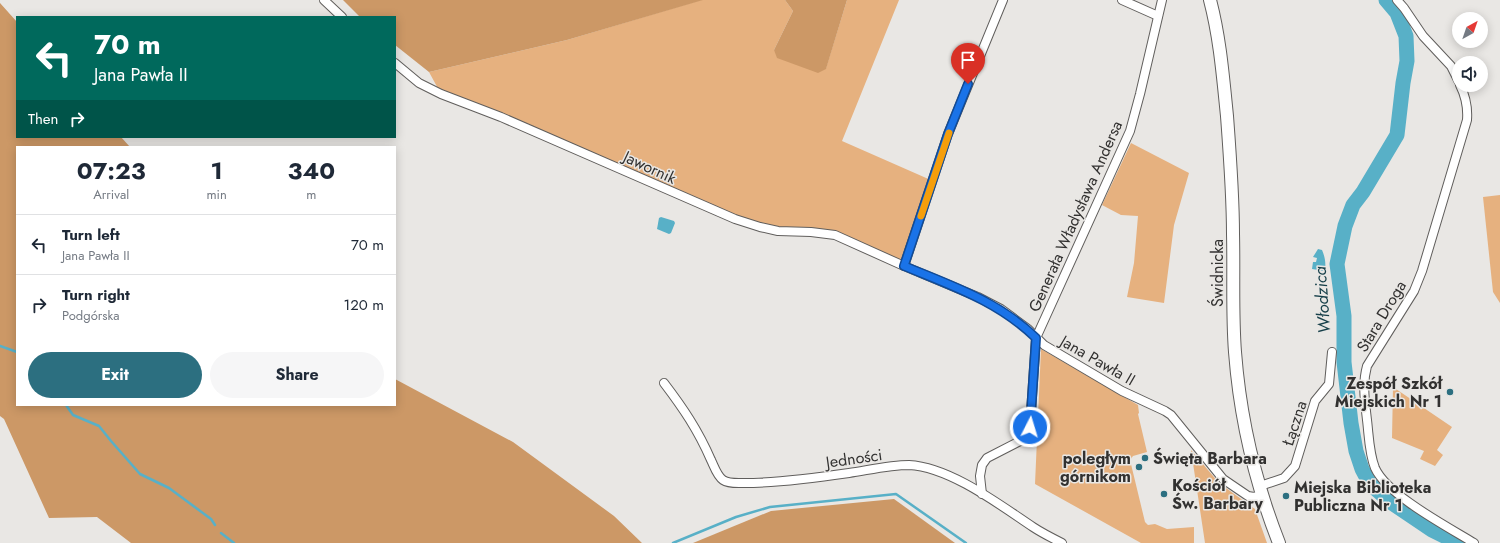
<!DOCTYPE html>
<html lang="en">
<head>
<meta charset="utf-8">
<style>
  body { margin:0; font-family:Jost,sans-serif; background:#f6f6f7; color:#1f2937; height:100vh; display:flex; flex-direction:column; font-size:15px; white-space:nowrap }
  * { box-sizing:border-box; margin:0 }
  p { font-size:13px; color:#747a83 }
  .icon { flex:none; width:22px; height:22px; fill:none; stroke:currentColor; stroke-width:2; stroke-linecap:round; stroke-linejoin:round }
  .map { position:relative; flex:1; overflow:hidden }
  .details { position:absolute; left:16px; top:146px; width:380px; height:260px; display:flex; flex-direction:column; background:#fff; border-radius:0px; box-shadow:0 2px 10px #0003 }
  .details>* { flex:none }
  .top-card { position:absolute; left:16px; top:16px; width:380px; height:122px; border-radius:0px; box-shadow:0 2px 10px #0003; background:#00695c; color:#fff; overflow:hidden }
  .needle { width:26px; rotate:40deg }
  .buttons { position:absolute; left:1452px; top:12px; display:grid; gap:8px }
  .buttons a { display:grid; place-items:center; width:36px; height:36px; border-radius:50%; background:#fff; box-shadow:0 2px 10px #0003; font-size:20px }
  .pin { position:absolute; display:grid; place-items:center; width:34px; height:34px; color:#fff; margin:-41px -17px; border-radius:50% 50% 50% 0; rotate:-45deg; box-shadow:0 0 4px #0007 }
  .pin .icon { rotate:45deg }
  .me { position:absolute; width:44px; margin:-22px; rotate:5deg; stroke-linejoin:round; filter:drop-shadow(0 0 3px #0008) }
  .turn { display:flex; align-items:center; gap:14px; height:84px; padding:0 12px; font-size:18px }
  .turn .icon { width:52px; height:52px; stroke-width:2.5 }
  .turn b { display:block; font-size:28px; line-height:34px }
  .then { display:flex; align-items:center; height:38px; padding:0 12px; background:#0003; gap:8px; font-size:15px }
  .eta { display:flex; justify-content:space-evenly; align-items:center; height:68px; text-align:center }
  .eta b { font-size:24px; font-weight:700; line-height:28px }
  .primary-button { display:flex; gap:8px; margin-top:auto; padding:8px 12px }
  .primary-button a { flex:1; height:46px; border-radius:24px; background:#2c6f80; color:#fff; font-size:16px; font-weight:700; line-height:46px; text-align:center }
  .primary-button a+a { background:#f6f6f7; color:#1f2937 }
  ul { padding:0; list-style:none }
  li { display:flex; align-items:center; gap:12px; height:60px; padding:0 12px; border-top:1px solid #e0e1e3 }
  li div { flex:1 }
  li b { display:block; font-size:15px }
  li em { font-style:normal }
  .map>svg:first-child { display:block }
  .green { fill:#e6b17f }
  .forest { fill:#cc9866 }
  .water { fill:#58b0c7 }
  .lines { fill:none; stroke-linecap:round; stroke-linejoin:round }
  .stream { stroke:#58b0c7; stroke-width:2.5 }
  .river { stroke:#58b0c7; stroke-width:15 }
  .street-casing { stroke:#605e5c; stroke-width:10 }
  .secondary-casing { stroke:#605e5c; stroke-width:14 }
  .street { stroke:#fff; stroke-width:8 }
  .secondary { stroke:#fff; stroke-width:12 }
  .route-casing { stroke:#114b97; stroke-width:10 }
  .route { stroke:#1a73e8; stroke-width:7 }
  .slow { stroke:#f59e0b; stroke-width:7 }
  .poi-dot { fill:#2c6f80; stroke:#e9e7e4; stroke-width:1.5 }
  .labels { text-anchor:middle; stroke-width:3; stroke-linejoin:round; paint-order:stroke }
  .street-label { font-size:16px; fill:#323130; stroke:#e9e7e4 }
  .poi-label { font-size:16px; font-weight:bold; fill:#323130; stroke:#e9e7e4; text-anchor:start }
  .water-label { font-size:17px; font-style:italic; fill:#163f49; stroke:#e9e7e4 }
</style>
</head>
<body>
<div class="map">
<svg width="1500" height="543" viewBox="0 0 1500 543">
  <rect width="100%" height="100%" fill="#e9e7e4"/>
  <!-- green -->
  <g class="green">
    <path d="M 701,0 L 785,0 L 793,11 L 774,50 L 826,68 L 847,0 L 899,0 L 842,141 L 933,181 L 904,266 L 835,235 L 760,227 L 441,94 L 429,72 L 567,40 Z"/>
    <path d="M 1131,143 L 1189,173 L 1174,225 L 1164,303 L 1127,297 L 1134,263 L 1138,216 L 1121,215 L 1102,205 Z"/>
    <path d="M 1500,195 L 1500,303 L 1493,292 L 1483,197 Z"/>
    <path d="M 1041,349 L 1138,405 L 1139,413 L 1138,414 L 1147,452 L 1133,456 L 1130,460 L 1145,522 L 1148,525 L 1155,524 L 1167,529 L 1194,527 L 1194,543 L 1141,543 L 1035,484 Z"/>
    <path d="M 1393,387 L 1452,427 L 1437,450 L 1443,455 L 1435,466 L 1420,459 L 1424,451 L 1392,438 Z"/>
    <path d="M 1191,450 L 1219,483 L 1255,509 L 1267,543 L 1205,543 Z"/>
  </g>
  <!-- forest -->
  <g class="forest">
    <path d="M 343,0 L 703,0 L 567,40 L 429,72 L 395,45 L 395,17 L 360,17 Z"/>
    <path d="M 785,0 L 847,0 L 826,69 L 818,73 L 777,58 L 774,50 L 793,11 Z"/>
    <path d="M 0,3 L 17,22 L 17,137 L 121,137 L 130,147 L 17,147 L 17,405 L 395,405 L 395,379 L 513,442 L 614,516 L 642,543 L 131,543 L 97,517 L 49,518 L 4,419 L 0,416 Z"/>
    <path d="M 894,499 L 955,543 L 693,543 L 771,511 Z"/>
  </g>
  <!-- water -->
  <g class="water">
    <path d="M 661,217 L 674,221 L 675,223 L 671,233 L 669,234 L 657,229 L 659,218 Z"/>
    <path d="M 1318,249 L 1322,250 C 1325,257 1326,263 1325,271 L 1312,269 L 1313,262 L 1316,262 L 1317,258 L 1313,257 Z"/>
  </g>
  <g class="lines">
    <!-- stream -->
    <g class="stream">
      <path d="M 0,346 L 17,352"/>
      <path d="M 66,405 L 73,415 L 99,426 L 111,441 L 140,474 L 169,488 L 211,519 L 215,525"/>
      <path d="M 221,533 L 234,543"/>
      <path d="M 673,543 L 736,517 L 770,507 L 896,494 L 966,543"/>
    </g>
    <!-- river -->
    <path class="river" d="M 1386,0 L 1397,13 L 1406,36 L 1407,61 L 1403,83 L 1397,135 L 1363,192 L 1353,205 L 1345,226 L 1337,264 L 1344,316 L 1344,362 L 1351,423 L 1356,451 L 1362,469 L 1370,484 L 1392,503 L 1432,530 L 1458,543"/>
    <defs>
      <g id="street">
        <path d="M 324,0 L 342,17"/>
        <path d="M 1122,0 L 1158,16"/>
        <path d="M 1397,0 L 1404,8 L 1423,36 L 1451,66 L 1459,82"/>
        <path d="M 395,63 L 419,83 L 441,94 L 501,117 L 735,219 L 760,227 L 778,231 L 811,232 L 835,235 L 904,266 L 978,297 L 1001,309 L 1028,329 L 1044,345 L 1122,391 L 1165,411 L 1171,415 L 1223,479 L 1248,496 L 1254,497 L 1262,495"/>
        <path d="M 1460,85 C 1466,97 1468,107 1467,120 L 1422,271 L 1414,291 L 1367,366 C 1362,384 1365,402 1367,420 C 1369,436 1369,453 1375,468 C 1387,495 1448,527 1474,543"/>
        <path d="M 904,266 L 948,134 L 1003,0"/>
        <path d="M 664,383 C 683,408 698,430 711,460 C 714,466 717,476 723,480 C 729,484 738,483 744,483 C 779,483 815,478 849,473 C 869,470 890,465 909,465 C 950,467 1000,505 1033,527 C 1042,533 1052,538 1062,543"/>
        <path d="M 1260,486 L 1284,478 L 1295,466 L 1315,401 L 1329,384 L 1332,352"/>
        <path d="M 982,494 L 980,476 L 982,465 L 987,458 L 1024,439 L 1030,427 L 1036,338 L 1130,131 L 1140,94 L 1162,0"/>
      </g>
      <path id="secondary" d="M 1210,0 C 1220,38 1223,77 1227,116 C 1230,156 1233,195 1233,234 C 1234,274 1232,313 1235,352 C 1240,417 1255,482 1279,543"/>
    </defs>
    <!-- street casing -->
    <use href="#street" class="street-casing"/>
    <!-- secondary casing -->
    <use href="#secondary" class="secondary-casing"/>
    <!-- street -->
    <use href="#street" class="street"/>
    <!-- secondary -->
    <use href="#secondary" class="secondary"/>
  </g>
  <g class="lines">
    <defs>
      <path id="route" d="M 968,84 L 948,134 L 904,266 C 952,286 998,301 1036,338 L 1030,427"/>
    </defs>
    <!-- route casing -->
    <use href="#route" class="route-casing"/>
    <!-- route -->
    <use href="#route" class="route"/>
    <!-- slow -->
    <path class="slow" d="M 921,216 L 949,133"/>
  </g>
  <!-- markers -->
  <g class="poi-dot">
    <circle cx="1450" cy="392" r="4"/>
    <circle cx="1145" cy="458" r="4"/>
    <circle cx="1139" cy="467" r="4"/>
    <circle cx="1164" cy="494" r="4"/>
    <circle cx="1286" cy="496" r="4"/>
  </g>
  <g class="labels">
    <!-- street labels -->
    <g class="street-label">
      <text transform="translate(650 167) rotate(25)" y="6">Jawornik</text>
      <text transform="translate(1075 216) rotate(-66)" y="6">Generała Władysława Andersa</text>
      <text transform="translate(1217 273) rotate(-90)" y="6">Świdnicka</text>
      <text transform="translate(1381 316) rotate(-59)" y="6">Stara Droga</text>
      <text transform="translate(1098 360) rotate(30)" y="6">Jana Pawła II</text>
      <text transform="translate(1294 423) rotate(-72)" y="6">Łączna</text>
      <text transform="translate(854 458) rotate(-8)" y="6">Jedności</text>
    </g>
    <!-- poi labels -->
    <g class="poi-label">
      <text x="1442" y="389" text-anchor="end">Zespół Szkół<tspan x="1442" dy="18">Miejskich Nr 1</tspan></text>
      <text x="1131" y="464" text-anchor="end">poległym<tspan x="1131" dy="18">górnikom</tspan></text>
      <text x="1153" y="464">Święta Barbara</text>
      <text x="1172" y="491">Kościół<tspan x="1172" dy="18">Św. Barbary</tspan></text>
      <text x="1294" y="493">Miejska Biblioteka<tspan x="1294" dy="18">Publiczna Nr 1</tspan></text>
    </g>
    <!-- water labels -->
    <g class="water-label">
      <text transform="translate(1322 300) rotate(-94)" y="6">Włodzica</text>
    </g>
  </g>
</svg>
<div class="buttons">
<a><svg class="needle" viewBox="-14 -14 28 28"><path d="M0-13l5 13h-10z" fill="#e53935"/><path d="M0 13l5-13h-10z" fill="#747a83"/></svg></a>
<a><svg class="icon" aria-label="sound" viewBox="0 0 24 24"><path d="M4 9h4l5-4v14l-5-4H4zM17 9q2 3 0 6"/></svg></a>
</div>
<div class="pin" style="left:968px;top:84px;background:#d93025"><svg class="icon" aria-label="arrive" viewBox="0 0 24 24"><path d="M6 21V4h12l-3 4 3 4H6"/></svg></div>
<svg class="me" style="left:1030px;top:427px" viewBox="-20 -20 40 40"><circle r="17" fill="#1a73e8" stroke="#fff" stroke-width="3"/><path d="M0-11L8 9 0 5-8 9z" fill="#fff"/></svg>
<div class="top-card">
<div class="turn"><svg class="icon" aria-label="left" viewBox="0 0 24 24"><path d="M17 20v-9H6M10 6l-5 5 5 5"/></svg><div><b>70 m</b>Jana Pawła II</div></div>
<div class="then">Then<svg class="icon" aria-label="right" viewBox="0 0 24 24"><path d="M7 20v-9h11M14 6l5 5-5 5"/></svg></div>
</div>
<section class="details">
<div class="eta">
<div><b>07:23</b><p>Arrival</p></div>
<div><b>1</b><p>min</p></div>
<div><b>340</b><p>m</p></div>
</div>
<ul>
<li><svg class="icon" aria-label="left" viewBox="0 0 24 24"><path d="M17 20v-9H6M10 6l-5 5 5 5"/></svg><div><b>Turn left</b><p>Jana Pawła II</p></div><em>70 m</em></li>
<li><svg class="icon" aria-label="right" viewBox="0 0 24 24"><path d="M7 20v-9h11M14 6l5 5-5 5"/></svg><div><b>Turn right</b><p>Podgórska</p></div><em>120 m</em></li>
</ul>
<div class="primary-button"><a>Exit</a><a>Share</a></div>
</section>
</div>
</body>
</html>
